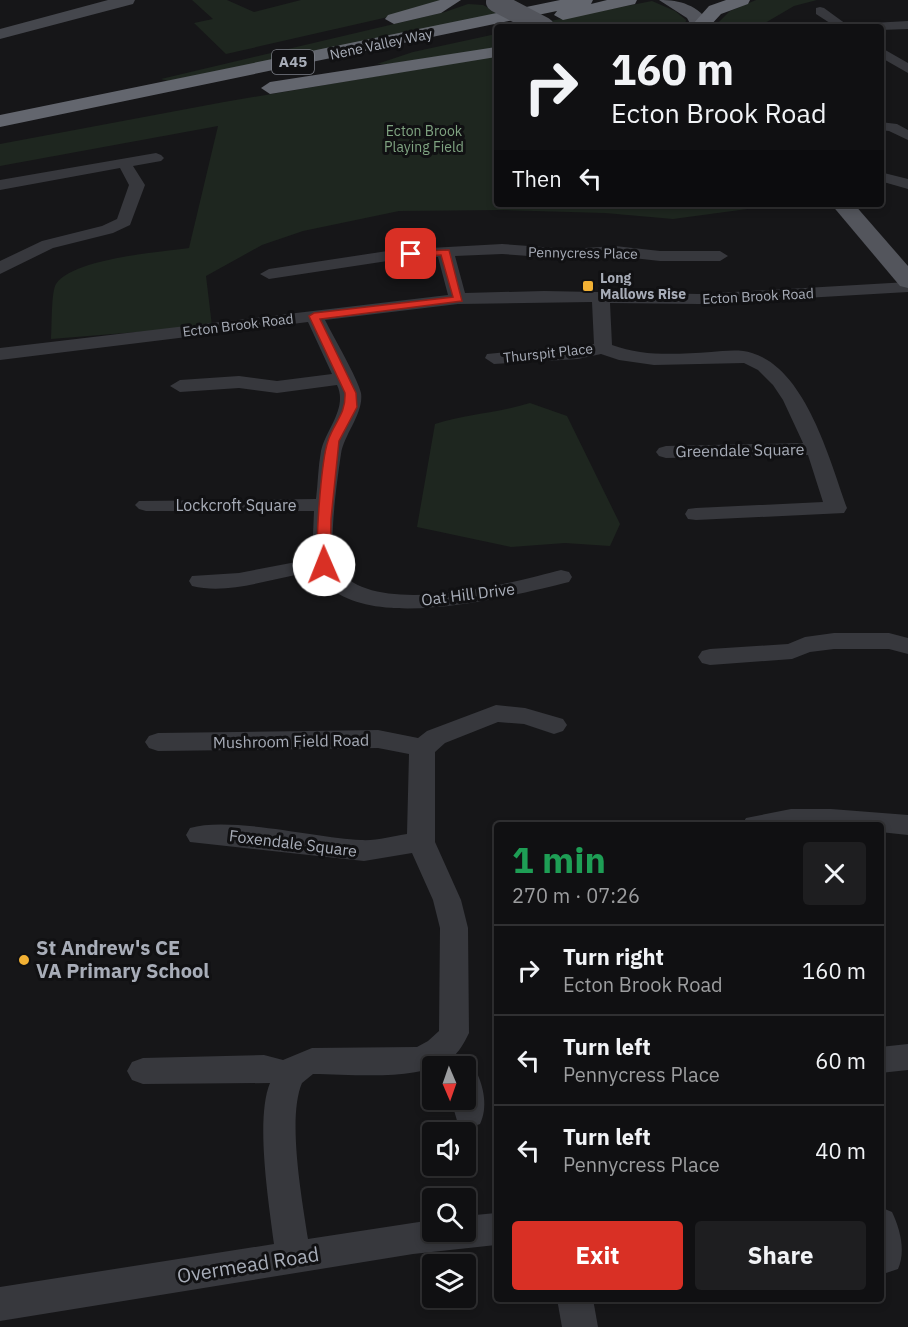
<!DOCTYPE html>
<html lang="en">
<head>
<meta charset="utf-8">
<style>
  body { margin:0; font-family:"IBM Plex Sans",sans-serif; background:#1e1e20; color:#f1f3f6; height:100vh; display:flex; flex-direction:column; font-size:22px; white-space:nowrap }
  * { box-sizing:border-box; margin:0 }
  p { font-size:20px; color:#9c9d9f }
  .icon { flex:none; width:33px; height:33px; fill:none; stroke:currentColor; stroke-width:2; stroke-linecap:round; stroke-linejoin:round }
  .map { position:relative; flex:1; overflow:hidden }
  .side { position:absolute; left:494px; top:822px; width:390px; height:480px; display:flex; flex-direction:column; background:#101012; border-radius:6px; box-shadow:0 3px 9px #0003,0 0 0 2px #303032 }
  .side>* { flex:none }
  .top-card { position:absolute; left:494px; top:24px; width:390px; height:183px; border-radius:6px; box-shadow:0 3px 9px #0003,0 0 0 2px #303032; background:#101012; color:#f1f3f6; overflow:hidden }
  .needle { width:39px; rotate:178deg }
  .tools { position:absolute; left:422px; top:1056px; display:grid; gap:12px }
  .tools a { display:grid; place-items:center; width:54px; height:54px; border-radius:6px; background:#101012; box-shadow:0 3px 9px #0003,0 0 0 2px #303032; font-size:30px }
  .pin { position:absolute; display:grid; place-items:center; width:51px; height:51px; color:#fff; margin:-26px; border-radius:12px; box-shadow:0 3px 9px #0006 }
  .me { position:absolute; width:66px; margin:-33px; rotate:359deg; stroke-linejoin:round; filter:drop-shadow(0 0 4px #0008) }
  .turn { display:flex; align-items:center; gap:21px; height:126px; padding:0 18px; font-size:27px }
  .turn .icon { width:78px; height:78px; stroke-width:2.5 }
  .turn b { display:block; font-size:42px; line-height:51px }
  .then { display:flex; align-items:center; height:57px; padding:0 18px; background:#0003; gap:12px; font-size:22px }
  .round { display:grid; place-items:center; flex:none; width:63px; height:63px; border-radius:6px; background:#1e1e20 }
  .headline { display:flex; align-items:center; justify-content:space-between; height:102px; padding:0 18px }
  h1 { font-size:36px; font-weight:700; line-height:45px; color:#1e9e55 }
  .cta { display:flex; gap:12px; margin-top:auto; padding:12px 18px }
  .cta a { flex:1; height:69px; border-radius:6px; background:#d93025; color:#fff; font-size:24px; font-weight:700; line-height:69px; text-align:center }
  .cta a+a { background:#1e1e20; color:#f1f3f6 }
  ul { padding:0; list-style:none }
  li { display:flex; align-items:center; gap:18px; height:90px; padding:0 18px; border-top:2px solid #303032 }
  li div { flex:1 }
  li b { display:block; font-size:22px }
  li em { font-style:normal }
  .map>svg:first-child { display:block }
  .green { fill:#1e261f }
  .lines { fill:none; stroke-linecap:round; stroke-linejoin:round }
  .street { fill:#37383d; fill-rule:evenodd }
  .secondary { fill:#45474d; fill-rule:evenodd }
  .primary { fill:#53555c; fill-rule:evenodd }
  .highway { fill:#63666e; fill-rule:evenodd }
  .primary-bridge { stroke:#53555c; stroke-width:20 }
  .route { fill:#d93025; stroke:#8d1f18; stroke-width:1.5 }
  .poi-dot { fill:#f2b134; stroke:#111113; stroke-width:2 }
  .labels { text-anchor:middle; stroke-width:6; stroke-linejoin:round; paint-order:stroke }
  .far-street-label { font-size:14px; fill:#a8adb8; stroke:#111113 }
  .far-park-label { font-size:14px; fill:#7fa381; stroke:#111113 }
  .far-poi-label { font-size:14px; font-weight:bold; fill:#a8adb8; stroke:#111113; text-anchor:start }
  .shield { fill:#111113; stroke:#7b7e86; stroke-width:1.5 }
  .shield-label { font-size:15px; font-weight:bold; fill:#a8adb8 }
  .street-label { font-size:16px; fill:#a8adb8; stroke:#111113 }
  .near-poi-label { font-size:20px; font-weight:bold; fill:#a8adb8; stroke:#111113; text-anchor:start }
  .near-street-label { font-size:20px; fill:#a8adb8; stroke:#111113 }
</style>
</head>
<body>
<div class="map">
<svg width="908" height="1327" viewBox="0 0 908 1327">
  <rect width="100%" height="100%" fill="#161618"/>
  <!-- green -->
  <g class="green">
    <path d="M 192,0 L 227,0 L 254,12 L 301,0 L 444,0 L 432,7 L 226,54 L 194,23 L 213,19 Z"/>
    <path d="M 756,0 L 817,0 L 794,6 L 758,27 L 714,27 L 730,11 Z"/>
    <path d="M 652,1 L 675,11 L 686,20 L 685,27 L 560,27 L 550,21 Z"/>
    <path d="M 468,4 L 483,5 L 500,14 L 168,81 L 161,79 L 445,12 Z"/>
    <path d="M 496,34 L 496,48 L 388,64 L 377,64 L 413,52 Z"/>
    <path d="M 496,56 L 496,204 L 784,204 L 673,219 L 605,213 L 502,210 L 399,211 L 303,231 L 262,245 L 206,276 L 212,326 L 51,339 C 52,327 51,292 56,284 C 72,259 159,252 189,248 L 218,126 L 0,166 L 0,144 L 224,102 Z"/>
    <path d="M 530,403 L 567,416 L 620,524 L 610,546 L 565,543 L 511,547 L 417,527 L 435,424 C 466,414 498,413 530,403 Z"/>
  </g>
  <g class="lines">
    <!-- street -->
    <g class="street">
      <path d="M 820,7 L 824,8 L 850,27 L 836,27 L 816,14 L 816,8 Z"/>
      <path d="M 908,21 L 908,29 L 880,30 L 880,27 L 866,27 L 872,23 Z"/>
      <path d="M 880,47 L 908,63 L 908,73 L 880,57 Z"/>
      <path d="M 880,122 L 897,124 L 908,130 L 908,140 L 889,131 L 880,130 Z"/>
      <path d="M 156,153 L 161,155 L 164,158 L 161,161 L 133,166 L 145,185 L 130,225 L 113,233 L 53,248 L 0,274 L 0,261 L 42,241 L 102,226 L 117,219 L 129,185 L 120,168 L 0,190 L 0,180 Z"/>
      <path d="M 880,172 L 908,179 L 908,189 L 880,181 Z"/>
      <path d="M 502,244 L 570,249 L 615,246 L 660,251 L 720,251 L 728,256 L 720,261 L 660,261 L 615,256 L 570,259 L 502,254 L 455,256 L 465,293 L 544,291 L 699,294 L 908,282 L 908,292 L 699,304 L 610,303 L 612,345 C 644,357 678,354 711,352 C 724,351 740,349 752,353 C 806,369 830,461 847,508 L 844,513 L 696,520 L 688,519 L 685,514 L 688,509 L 696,508 L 823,502 L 808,455 L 666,458 L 659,456 L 656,452 L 659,448 L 666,446 L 803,443 L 783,400 L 773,385 L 758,370 L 744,363 L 654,365 L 619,360 L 601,354 L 578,359 L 494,364 L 485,358 L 487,354 L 594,344 L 592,302 L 458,304 L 325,320 C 333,336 358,379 361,393 C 364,413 344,434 341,454 C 338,474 327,550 336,566 C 369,621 511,583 561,570 L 569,572 L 572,577 L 569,582 C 512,596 384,629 333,590 C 327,586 323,578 318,572 C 277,575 233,596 192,586 L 189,581 L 192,576 L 239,573 L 312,559 L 314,511 L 146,511 L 139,509 L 135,505 L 139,501 L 316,499 C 318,483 318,467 321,451 C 326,429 348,408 337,385 L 277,393 L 239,388 L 180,392 L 170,386 L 180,380 L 239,376 L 277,381 L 332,374 L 308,322 L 0,360 L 0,348 L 448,295 L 438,257 L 394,260 L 269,279 L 260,274 L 269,269 L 394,250 Z"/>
      <path d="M 834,633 L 889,633 L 908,638 L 908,654 L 889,649 L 834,649 L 810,652 L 792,659 L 710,665 L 702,663 L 698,657 L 702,651 L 710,649 L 788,644 L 805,637 Z"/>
      <path d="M 496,705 L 525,708 L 563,719 L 567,725 L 563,731 L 554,734 L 524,724 L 498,722 L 445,743 L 435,752 L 435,842 L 461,900 L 468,928 L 469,1033 C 464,1043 459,1053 450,1059 C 419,1082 353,1074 313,1074 L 302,1083 C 287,1118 302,1199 308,1239 L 432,1220 L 432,1232 L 465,1232 L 465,1216 L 496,1213 L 496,1245 L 413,1254 L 0,1321 L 0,1287 L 274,1244 C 269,1204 255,1119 270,1083 L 143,1084 L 132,1080 L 127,1071 L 132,1062 L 143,1058 L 264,1055 L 283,1060 L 312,1048 L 417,1047 L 428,1041 L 439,1031 L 440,928 L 433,900 L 412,853 L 364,861 L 190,842 L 186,835 L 190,828 C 230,816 316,838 361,840 C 376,841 393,836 407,834 L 409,754 L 378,748 L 158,751 L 149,748 L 145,742 L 149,736 L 158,733 L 378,730 L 418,738 L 427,731 Z"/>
      <path d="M 791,809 L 831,809 L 908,815 L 908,835 L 880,832 L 880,825 L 742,825 L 746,818 Z"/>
      <path d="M 908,1044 L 908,1070 L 880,1073 L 880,1047 Z"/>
      <path d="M 465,1068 L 476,1071 C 484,1087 488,1108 480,1124 L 469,1128 L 458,1124 L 451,1100 L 465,1100 Z"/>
      <path d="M 880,1207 L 892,1212 C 900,1229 906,1251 898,1269 L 886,1273 L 880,1271 Z"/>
      <path d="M 557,1299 L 593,1299 L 598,1327 L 562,1327 Z"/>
    </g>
    <!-- secondary -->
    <path class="secondary" d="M 108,0 L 135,0 L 133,4 L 0,39 L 0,29 Z"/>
    <!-- primary -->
    <g class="primary">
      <path d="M 659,0 C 681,0 697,5 711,24 L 710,27 L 692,27 L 687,18 Z"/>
      <path d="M 831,204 L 854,204 L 908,266 L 908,288 L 900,286 Z"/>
    </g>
    <!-- highway -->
    <g class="highway">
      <path d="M 440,0 L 461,0 L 441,13 L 394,24 L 385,19 L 388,15 Z"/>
      <path d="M 560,0 L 593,0 L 591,4 L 607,0 L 637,0 L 635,4 L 563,20 L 554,15 L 557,11 L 576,7 L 0,127 L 0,115 Z"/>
      <path d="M 726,0 L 750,0 L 748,4 L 721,14 L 709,27 L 695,27 L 693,24 L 709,6 Z"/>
      <path d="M 496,47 L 496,57 L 270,94 L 261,88 L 270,82 Z"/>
    </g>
    <!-- primary-bridge -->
    <path class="primary-bridge" d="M 496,2 L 544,27"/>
  </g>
  <!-- route -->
  <path class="route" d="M 449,250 L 462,301 L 320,319 L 356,393 L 357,407 L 339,441 L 331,519 L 330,565 L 324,568 L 320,567 C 313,553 322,458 328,441 C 334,422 346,415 345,393 L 309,316 L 314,313 L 453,297 L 441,255 L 411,257 L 406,254 L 411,251 Z"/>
  <!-- markers -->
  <g class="poi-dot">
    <rect x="582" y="280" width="12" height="12" rx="3"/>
    <circle cx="24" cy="960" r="6"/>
  </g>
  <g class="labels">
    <!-- far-street labels -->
    <g class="far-street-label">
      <text transform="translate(381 44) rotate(-12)" y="5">Nene Valley Way</text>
      <text transform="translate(583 253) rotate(1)" y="5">Pennycress Place</text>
      <text transform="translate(758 296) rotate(-3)" y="5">Ecton Brook Road</text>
      <text transform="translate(238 325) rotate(-7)" y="5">Ecton Brook Road</text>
      <text transform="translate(548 353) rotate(-6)" y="5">Thurspit Place</text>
    </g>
    <!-- far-park labels -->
    <g class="far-park-label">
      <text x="424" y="136">Ecton Brook<tspan x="424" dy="16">Playing Field</tspan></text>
    </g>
    <!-- far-poi labels -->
    <g class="far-poi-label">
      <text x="600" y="283">Long<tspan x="600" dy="16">Mallows Rise</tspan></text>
    </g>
    <!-- shield labels -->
    <rect class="shield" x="272" y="50" width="42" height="24" rx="4.5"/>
    <g class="shield-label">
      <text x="293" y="67">A45</text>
    </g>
    <!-- street labels -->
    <g class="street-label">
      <text transform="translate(740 450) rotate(-1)" y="6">Greendale Square</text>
      <text x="236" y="511">Lockcroft Square</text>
      <text transform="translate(468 594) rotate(-7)" y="6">Oat Hill Drive</text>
      <text transform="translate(291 741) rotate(-1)" y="6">Mushroom Field Road</text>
      <text transform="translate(293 843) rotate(7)" y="6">Foxendale Square</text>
    </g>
    <!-- near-poi labels -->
    <g class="near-poi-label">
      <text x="36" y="955">St Andrew's CE<tspan x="36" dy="23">VA Primary School</tspan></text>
    </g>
    <!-- near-street labels -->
    <g class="near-street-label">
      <text transform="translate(248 1265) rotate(-9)" y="7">Overmead Road</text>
    </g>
  </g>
</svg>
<div class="tools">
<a><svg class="needle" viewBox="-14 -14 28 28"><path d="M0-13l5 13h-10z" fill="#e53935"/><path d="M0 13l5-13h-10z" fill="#9c9d9f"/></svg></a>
<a><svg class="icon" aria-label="sound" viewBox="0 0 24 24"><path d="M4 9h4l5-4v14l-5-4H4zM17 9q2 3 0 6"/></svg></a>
<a><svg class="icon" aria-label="search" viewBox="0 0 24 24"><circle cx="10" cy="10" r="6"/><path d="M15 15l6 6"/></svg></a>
<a><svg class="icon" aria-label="layers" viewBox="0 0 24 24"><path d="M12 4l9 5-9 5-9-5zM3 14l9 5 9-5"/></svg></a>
</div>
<div class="pin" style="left:411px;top:254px;background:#d93025"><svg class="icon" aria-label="arrive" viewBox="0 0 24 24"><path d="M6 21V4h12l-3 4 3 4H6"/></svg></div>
<svg class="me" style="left:324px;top:565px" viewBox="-20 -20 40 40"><circle r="19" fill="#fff"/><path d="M0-13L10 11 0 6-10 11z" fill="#d93025"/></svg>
<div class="top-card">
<div class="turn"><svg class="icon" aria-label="right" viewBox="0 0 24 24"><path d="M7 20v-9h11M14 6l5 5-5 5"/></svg><div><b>160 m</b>Ecton Brook Road</div></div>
<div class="then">Then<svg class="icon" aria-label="left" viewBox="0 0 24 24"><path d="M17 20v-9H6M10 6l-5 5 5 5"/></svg></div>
</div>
<section class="side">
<div class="headline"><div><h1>1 min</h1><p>270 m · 07:26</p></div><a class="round"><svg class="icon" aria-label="close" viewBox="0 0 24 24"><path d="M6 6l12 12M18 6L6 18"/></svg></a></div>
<ul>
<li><svg class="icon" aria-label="right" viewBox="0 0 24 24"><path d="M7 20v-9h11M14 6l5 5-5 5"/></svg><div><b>Turn right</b><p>Ecton Brook Road</p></div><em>160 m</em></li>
<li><svg class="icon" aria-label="left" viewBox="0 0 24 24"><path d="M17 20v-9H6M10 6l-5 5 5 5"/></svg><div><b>Turn left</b><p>Pennycress Place</p></div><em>60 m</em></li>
<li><svg class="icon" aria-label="left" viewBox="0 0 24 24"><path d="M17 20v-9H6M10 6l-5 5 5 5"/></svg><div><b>Turn left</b><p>Pennycress Place</p></div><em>40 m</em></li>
</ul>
<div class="cta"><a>Exit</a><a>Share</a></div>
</section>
</div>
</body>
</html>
